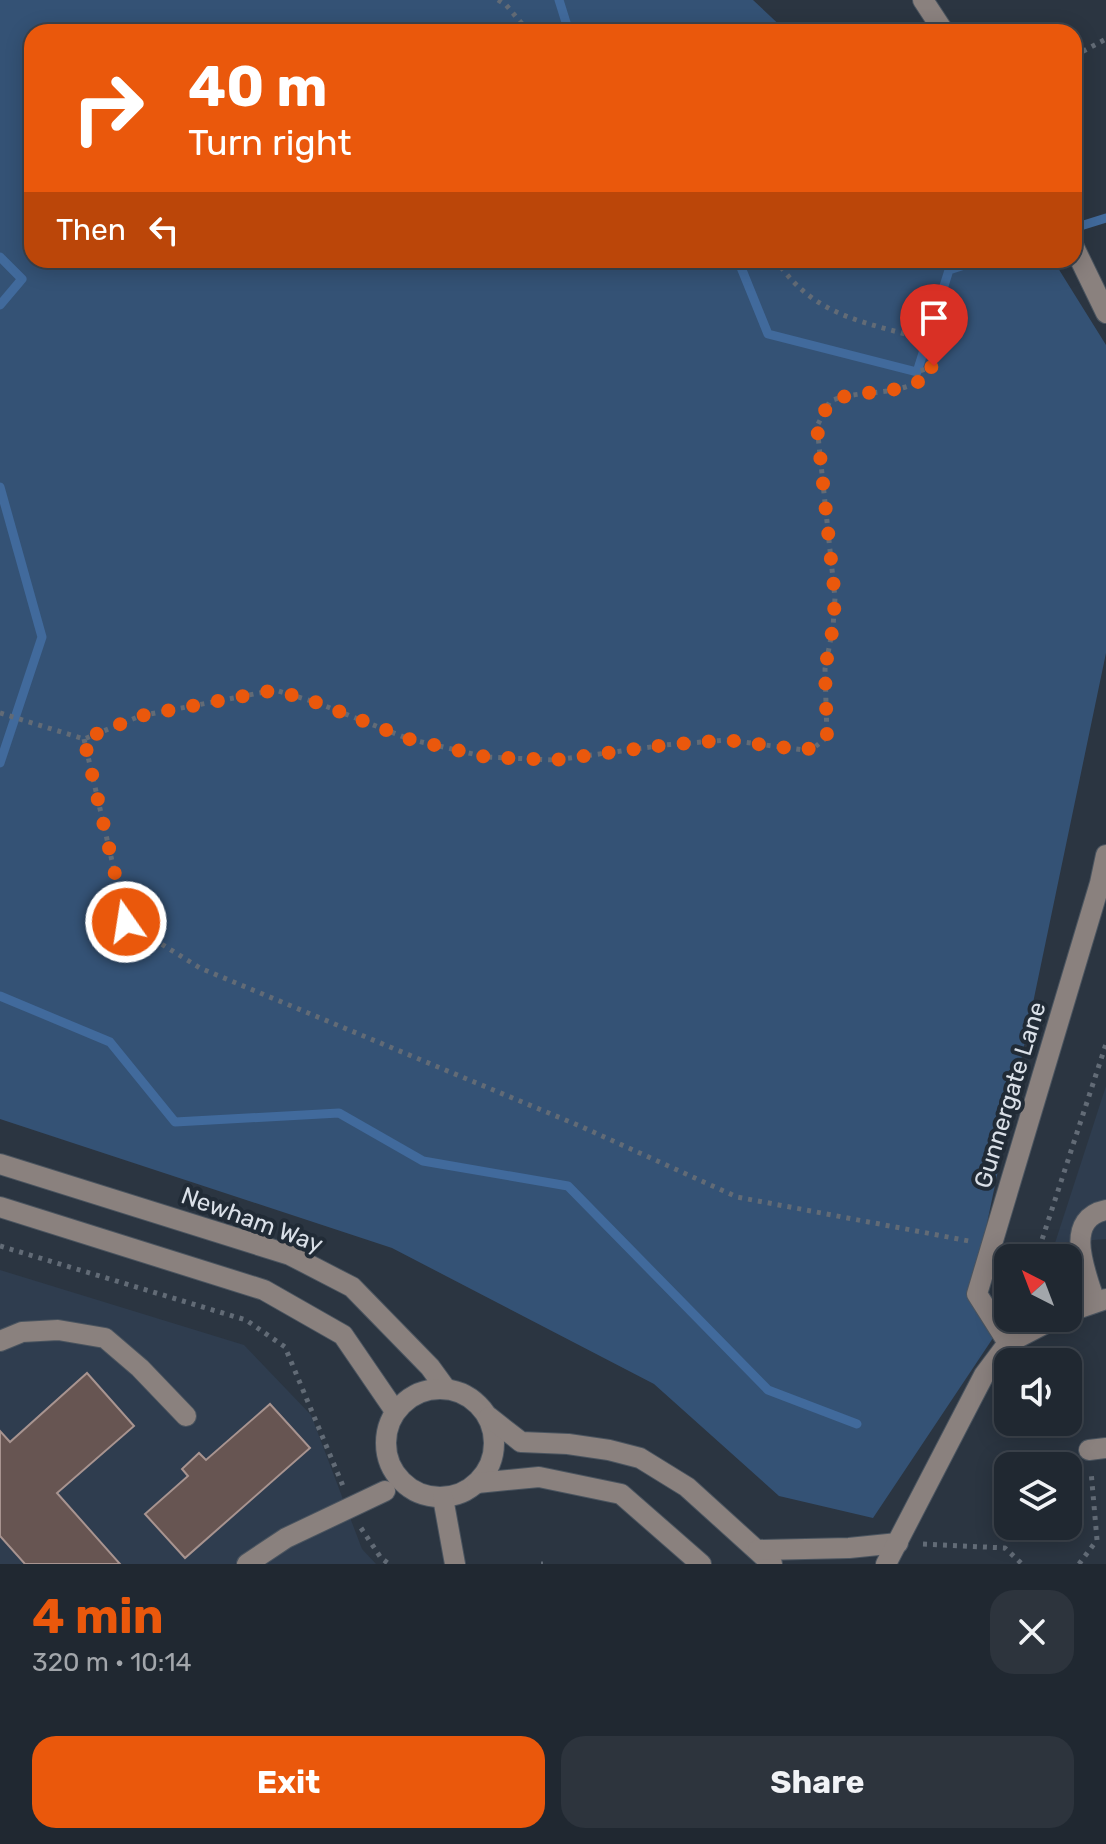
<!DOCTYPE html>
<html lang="en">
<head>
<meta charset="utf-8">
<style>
  body { margin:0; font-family:Rubik,sans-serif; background:#2d343d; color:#f1f3f6; height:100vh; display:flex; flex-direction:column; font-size:30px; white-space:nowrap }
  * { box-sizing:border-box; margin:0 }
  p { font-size:26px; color:#a2a6ab }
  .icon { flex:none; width:44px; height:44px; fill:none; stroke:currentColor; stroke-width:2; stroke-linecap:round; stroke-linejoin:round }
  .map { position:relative; height:1564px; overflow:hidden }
  .drawer { display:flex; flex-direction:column; background:#202831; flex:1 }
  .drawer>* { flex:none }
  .guide { position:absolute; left:24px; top:24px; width:1058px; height:244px; border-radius:24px; box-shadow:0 4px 20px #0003,0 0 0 2px #3d444d; background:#ea580c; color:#fff; overflow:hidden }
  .needle { width:52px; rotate:318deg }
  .controls { position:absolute; left:994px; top:1244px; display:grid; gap:16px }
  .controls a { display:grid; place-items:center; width:88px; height:88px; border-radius:16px; background:#202831; box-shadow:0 4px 20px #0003,0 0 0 2px #3d444d; font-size:40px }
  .pin { position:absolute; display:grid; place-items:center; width:68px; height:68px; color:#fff; margin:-82px -34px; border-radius:50% 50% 50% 0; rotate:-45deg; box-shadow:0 0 8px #0007 }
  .pin .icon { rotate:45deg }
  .me { position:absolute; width:88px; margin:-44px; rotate:347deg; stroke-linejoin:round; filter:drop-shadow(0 0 6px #0008) }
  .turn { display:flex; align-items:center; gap:28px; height:168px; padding:0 32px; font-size:36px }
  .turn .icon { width:104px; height:104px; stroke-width:2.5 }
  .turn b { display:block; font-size:56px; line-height:68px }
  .then { display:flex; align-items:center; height:76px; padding:0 32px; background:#0003; gap:16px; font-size:30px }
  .round { display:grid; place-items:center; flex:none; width:84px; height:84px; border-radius:24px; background:#2d343d }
  .headline { display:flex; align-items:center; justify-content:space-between; height:136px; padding:0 32px }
  h1 { font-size:48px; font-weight:700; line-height:60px; color:#ea580c }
  .cta { display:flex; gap:16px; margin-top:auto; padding:16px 32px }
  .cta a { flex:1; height:92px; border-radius:24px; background:#ea580c; color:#fff; font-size:32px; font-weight:700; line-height:92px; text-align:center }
  .cta a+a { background:#2d343d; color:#f1f3f6 }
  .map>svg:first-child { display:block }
  .built { fill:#2f3d4f }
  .green { fill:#345275 }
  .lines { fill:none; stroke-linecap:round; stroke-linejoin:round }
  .stream { stroke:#416a9c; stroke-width:9 }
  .building { fill:#675552; stroke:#a89490; stroke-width:2 }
  .minor-casing { stroke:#4a545f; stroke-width:22 }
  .path { stroke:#626b76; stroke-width:5; stroke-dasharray:4 6; stroke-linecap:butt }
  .minor { stroke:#8a817e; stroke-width:20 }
  .route { stroke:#ea580c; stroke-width:14; stroke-dasharray:0 25.2 }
  .labels { text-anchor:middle; stroke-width:8; stroke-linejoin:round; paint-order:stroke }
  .street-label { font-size:24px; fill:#dae0e8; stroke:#212b36 }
</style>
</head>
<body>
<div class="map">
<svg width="1106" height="1564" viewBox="0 0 1106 1564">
  <rect width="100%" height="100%" fill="#2b3541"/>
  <!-- built -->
  <g class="built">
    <path d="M 1106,1086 L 1106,1239 L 1055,1243 Z"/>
    <path d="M 0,1270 L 244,1345 L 311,1415 L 362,1549 L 376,1564 L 0,1564 Z"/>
  </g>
  <!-- green -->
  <path class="green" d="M 0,0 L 753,0 L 787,32 L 32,32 L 32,260 L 1053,260 L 1106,345 L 1106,653 L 971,1300 L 995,1335 L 873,1518 L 779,1496 L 654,1384 L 392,1248 L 0,1119 Z"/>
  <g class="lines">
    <!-- stream -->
    <g class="stream">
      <path d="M 559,0 L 569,32"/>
      <path d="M 1074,228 L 1106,218"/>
      <path d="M 0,257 L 22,279 L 0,305"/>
      <path d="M 738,260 L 768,334 L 917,372 L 949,270 L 980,260"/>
      <path d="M 0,487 L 42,637 L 0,763"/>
      <path d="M 0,996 L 110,1042 L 175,1122 L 339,1113 L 423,1161 L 568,1186 L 768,1390 L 857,1424"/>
    </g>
  </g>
  <!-- building -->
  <g class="building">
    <path d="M 87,1373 L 134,1426 L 57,1493 L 120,1564 L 25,1564 L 0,1536 L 0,1431 L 10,1442 Z"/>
    <path d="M 270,1404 L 310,1448 L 185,1558 L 145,1514 L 188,1476 L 182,1469 L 199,1453 L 206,1460 Z"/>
  </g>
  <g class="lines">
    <defs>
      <g id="minor">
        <path d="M 923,0 L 944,32"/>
        <path d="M 1074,247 L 1106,313"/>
        <path d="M 0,1164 L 290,1255 L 352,1287 L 430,1367 L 446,1389"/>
        <path d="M 0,1207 L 264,1290 L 343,1335 L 395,1411"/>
        <path d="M 1095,1302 C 1086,1273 1062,1219 1106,1210"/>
        <path d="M 1068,1312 L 1106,1299"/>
        <path d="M 0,1341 L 22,1332 L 58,1330 L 105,1338 L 140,1368 L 186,1416"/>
        <path d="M 1008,1343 L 977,1294 L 1100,883 L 1106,855"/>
        <circle cx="440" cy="1443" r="54"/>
        <path d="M 489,1417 L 521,1442 L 568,1444 L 609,1450 L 640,1458 L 687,1487 L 772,1564"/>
        <path d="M 1089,1450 L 1106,1448"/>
        <path d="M 477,1483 L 539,1477 L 621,1494 L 701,1564"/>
        <path d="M 443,1498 L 455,1564"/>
        <path d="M 758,1550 L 849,1548 L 898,1543"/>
        <path d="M 247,1564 L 286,1538 L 385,1491"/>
        <path d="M 886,1564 L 984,1375 L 1008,1343 L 1056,1318"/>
      </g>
    </defs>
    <!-- minor casing -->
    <use href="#minor" class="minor-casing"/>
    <!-- path -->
    <g class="path">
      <path d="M 498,0 L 506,5 L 529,32"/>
      <path d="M 1074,56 L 1106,39"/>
      <path d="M 0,713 L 84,739 L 140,716 L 275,690 L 315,702 L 409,739 L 486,757 L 555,760 L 665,745 L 727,740 L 804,750 L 815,747 L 827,737 L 825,669 L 833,627 L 835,598 L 817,426 L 830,401 C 862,389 886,397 918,382 L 917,372 L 934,366 L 939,354 L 933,342 C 870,322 816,320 776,260"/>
      <path d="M 84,739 L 126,922 L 200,968 L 580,1126 L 737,1197 L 969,1241"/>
      <path d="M 0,1246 L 246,1320 L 285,1347 L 343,1486"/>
      <path d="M 1013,1253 L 1028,1258"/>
      <path d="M 1036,1258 L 1106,1044"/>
      <path d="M 361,1528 L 381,1558 L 389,1564"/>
      <path d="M 923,1544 L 1005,1548 L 1022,1564"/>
      <path d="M 541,1564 L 543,1564"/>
      <path d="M 1079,1564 L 1097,1540 L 1091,1471"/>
    </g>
    <!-- minor -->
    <use href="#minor" class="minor"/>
  </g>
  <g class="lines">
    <!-- route -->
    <path class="route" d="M 126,922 L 84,739 L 140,716 L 275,690 L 315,702 L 409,739 L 486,757 L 555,760 L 665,745 L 727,740 L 804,750 L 815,747 L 827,737 L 825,669 L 833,627 L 835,598 L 817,426 L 830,401 C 861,389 886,396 918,382 L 917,372 L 934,366"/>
  </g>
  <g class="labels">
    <!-- street labels -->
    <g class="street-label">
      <text transform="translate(1010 1095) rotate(-73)" y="8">Gunnergate Lane</text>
      <text transform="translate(252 1220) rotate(20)" y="8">Newham Way</text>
    </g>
  </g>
</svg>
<div class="controls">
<a><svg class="needle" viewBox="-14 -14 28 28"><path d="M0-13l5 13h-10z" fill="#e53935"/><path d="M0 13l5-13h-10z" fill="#a2a6ab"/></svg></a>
<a><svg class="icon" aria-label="sound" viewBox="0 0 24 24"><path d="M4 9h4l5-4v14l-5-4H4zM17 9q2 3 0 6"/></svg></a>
<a><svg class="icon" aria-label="layers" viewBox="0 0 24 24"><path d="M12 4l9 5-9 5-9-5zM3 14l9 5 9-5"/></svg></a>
</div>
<div class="pin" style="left:934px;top:366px;background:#d93025"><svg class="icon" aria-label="arrive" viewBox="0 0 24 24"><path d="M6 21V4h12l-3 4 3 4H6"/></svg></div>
<svg class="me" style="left:126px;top:922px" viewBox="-20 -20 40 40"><circle r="17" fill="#ea580c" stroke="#fff" stroke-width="3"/><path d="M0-11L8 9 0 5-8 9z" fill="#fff"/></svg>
<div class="guide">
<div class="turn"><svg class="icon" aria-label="right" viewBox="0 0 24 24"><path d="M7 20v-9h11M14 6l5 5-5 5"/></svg><div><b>40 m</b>Turn right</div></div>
<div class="then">Then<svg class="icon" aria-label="left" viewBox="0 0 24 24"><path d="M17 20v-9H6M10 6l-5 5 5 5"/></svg></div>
</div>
</div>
<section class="drawer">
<div class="headline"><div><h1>4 min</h1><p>320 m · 10:14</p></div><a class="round"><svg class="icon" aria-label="close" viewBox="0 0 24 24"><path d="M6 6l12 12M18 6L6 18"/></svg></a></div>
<div class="cta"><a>Exit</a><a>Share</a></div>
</section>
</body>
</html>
